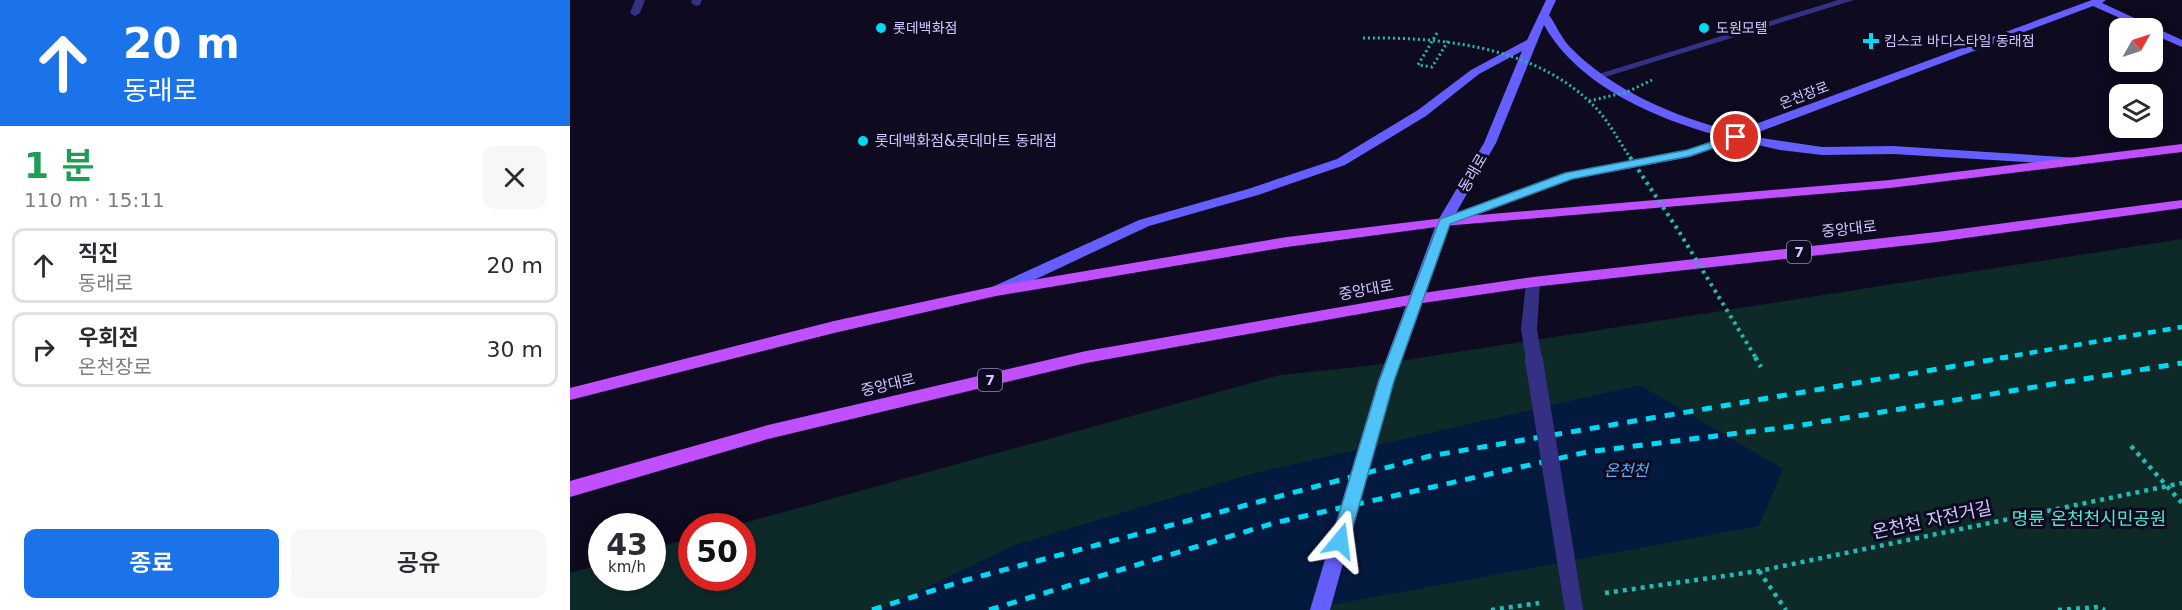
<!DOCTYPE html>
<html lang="ko">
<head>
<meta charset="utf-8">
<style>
  body { margin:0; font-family:"DejaVu Sans","Noto Sans KR",sans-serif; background:#f7f7f7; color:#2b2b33; height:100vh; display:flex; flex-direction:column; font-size:22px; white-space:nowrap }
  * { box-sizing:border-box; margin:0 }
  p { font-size:20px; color:#7c7c81 }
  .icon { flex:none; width:33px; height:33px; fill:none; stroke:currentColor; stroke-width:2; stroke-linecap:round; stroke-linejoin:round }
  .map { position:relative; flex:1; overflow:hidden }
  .details { display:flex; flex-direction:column; background:#fff; width:570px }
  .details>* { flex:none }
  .top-card { background:#1a73e8; color:#fff; overflow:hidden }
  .needle { width:39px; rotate:51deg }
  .controls { position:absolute; left:1539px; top:18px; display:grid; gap:12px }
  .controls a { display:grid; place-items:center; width:54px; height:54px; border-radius:12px; background:#fff; box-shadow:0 3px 15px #0003; font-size:30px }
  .speed { position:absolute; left:18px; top:513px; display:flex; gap:12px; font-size:30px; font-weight:700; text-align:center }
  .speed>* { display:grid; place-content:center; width:78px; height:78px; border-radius:50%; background:#fff; box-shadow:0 3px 15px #0003; line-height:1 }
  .speed small { font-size:15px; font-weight:400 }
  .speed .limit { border:9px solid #d22; background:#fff; color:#111 }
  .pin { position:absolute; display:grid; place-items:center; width:51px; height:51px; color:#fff; margin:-26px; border:3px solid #fff; border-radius:50%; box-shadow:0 2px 6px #0007 }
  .me { position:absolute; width:66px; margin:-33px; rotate:16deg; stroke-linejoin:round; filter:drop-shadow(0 0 4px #0008) }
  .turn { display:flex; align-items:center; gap:21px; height:126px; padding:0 24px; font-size:27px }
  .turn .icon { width:78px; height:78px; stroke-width:2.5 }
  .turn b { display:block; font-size:42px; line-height:51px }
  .round { display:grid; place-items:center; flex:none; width:63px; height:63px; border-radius:12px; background:#f7f7f7 }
  .overview { display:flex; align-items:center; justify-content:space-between; height:102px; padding:0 24px }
  h1 { font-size:36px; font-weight:600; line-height:45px; color:#1e9e55 }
  .cta { display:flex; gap:12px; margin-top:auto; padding:12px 24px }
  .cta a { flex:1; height:69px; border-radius:12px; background:#1a73e8; color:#fff; font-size:24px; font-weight:600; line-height:69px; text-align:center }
  .cta a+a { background:#f7f7f7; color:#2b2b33 }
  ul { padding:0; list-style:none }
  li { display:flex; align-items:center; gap:18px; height:75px; margin:0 12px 9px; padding:0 12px; border:3px solid #e1e1e2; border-radius:12px }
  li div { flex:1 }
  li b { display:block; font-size:22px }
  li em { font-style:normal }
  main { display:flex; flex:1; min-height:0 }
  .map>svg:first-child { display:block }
  .green { fill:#0d2a29 }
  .water { fill:#04193e }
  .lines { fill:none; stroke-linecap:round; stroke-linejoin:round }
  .path-far1 { stroke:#21bbb3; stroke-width:3; stroke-dasharray:2 3; stroke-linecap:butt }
  .path { stroke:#21bbb3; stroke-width:4.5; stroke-dasharray:4 5; stroke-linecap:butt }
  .lane { fill:#343083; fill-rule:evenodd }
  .street { fill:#343083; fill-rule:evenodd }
  .secondary { fill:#655fff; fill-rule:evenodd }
  .primary { fill:#bf4fff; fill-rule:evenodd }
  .rail-far1 { stroke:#00d9f3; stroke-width:4.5; stroke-dasharray:8 7; stroke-linecap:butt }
  .rail { stroke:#00d9f3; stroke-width:5; stroke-dasharray:10 9; stroke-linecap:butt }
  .path-bridge-far2 { stroke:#21bbb3; stroke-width:3; stroke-dasharray:2 3; stroke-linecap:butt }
  .path-bridge-far1 { stroke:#21bbb3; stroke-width:4; stroke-dasharray:3 4.5; stroke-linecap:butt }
  .path-bridge { stroke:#21bbb3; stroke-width:4.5; stroke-dasharray:4 5; stroke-linecap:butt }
  .street-bridge { stroke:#343083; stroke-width:18 }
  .route { fill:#4fc3f7; stroke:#337fa1; stroke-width:1.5 }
  .poi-dot { fill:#00d9f3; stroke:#0e0a1f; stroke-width:2 }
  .labels { text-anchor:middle; stroke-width:6; stroke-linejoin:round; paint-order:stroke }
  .far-poi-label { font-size:14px; fill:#cfc8ff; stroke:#0e0a1f; text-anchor:start }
  .far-street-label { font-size:14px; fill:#cfc8ff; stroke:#0e0a1f }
  .shield { fill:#0e0a1f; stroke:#958fbc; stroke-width:1.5 }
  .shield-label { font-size:14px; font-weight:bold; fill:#cfc8ff }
  .poi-label { font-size:15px; fill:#cfc8ff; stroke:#0e0a1f; text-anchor:start }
  .street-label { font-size:15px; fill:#cfc8ff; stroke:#0e0a1f }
  .water-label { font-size:16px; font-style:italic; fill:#56afff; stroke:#0e0a1f }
  .near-park-label { font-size:18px; fill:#49ebc3; stroke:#0e0a1f }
  .near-street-label { font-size:18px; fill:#cfc8ff; stroke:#0e0a1f }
</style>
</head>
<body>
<main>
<section class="details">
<div class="top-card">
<div class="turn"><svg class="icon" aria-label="ahead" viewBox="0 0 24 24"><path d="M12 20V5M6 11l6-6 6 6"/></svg><div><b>20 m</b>동래로</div></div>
</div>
<div class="overview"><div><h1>1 분</h1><p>110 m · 15:11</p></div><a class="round"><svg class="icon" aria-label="close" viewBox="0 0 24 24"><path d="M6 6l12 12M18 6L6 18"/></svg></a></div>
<ul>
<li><svg class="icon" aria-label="ahead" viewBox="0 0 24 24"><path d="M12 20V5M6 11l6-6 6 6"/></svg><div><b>직진</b><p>동래로</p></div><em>20 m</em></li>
<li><svg class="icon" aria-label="right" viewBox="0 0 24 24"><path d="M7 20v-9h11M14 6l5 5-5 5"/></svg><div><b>우회전</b><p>온천장로</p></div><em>30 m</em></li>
</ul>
<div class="cta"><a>종료</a><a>공유</a></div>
</section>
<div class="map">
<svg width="1612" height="610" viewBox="0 0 1612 610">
  <rect width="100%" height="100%" fill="#0e0a1f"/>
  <!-- green -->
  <path class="green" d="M 1612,239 L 1612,610 L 0,610 L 0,573 L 31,564 L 32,578 L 82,578 L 83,549 L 121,538 L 122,578 L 172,578 L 172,526 L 163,526 L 710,375 L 798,366 Z"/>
  <!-- water -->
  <path class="water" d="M 1070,385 L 1213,469 L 1189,526 L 734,610 L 310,610 L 444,545 L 681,474 Z"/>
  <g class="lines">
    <!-- path-far1 -->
    <path class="path-far1" d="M 867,33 L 848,65 L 862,67 L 878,41"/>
    <!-- path -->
    <g class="path">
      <path d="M 1189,571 L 1216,610"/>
      <path d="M 1035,593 L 1189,571 L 1612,483"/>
      <path d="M 921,610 L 969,603"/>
      <path d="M 1488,610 L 1528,607 L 1535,610"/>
    </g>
    <!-- lane -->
    <g class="lane">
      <path d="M 65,0 L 75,0 L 70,13 L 65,16 L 60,13 Z"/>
      <path d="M 122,0 L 132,0 L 130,5 L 126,6 L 121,3 Z"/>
    </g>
    <!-- street -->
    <g class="street">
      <path d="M 1268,0 L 1284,0 L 1032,78 L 1024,78 L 1022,76 Z"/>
      <path d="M 963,277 L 970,282 L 967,329 L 972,360 L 970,364 L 958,364 L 956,360 L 951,329 L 956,282 Z"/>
    </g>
    <!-- secondary -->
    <path class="secondary" d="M 976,0 L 986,0 L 979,15 C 986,25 991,37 999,46 C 1042,91 1106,117 1164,132 L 1522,0 L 1536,0 L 1532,3 L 1612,40 L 1612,47 L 1582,34 L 1582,28 L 1572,28 L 1523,6 L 1178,136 L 1252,147 L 1323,146 L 1509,158 L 1511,161 L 1505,165 L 1323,154 L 1252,155 L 1210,150 L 1166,140 L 1120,157 L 1003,179 L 880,225 L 824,381 L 760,610 L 740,610 L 808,381 L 867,222 L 914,143 L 952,51 L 909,74 L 856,116 L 775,165 L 688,195 L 579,226 L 432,295 L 422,295 L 420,291 L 422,287 L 569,220 L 678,189 L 767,159 L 848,110 L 901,70 L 957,40 ZM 974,25 C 1009,87 1087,119 1153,137 L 1117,150 L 995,173 L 886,213 L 926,143 Z"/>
    <!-- primary -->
    <g class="primary">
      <path d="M 1612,144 L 1612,152 L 1320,188 L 874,226 L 717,247 L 426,296 L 264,333 L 0,400 L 0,388 L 264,321 L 426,286 L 717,237 L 874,218 L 1320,180 Z"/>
      <path d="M 1612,200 L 1612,208 L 1367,242 L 963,287 L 846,304 L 516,363 L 198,439 L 0,497 L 0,481 L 198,425 L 516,351 L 846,294 L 963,277 L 1367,232 Z"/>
    </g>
    <!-- rail-far1 -->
    <path class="rail-far1" d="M 1430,358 L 1612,327"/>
    <!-- rail -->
    <g class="rail">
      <path d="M 302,610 L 396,580 L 860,456 L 1438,357"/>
      <path d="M 419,610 L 704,523 L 1017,452 L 1226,426 L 1612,363"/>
    </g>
    <!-- path-bridge-far2 -->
    <g class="path-bridge-far2">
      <path d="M 793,38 C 871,37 962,46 1021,103 C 1038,119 1048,140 1061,159"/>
      <path d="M 1019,101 L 1057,92 L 1082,80"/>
    </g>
    <!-- path-bridge-far1 -->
    <path class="path-bridge-far1" d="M 1060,157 L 1108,230 L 1186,358"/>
    <!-- path-bridge -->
    <g class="path-bridge">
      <path d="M 1185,357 L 1191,367"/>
      <path d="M 1561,446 L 1612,503"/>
    </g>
    <!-- street-bridge -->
    <path class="street-bridge" d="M 964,360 L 1004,610"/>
  </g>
  <!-- route -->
  <path class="route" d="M 1166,134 L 1171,137 L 1170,139 L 1120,156 L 1002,179 L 880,224 L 824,381 L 779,541 L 776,547 L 770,549 L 764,547 L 761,541 L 809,381 L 870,219 L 995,173 L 1117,150 Z"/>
  <!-- markers -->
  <g class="poi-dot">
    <circle cx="311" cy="28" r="6"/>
    <circle cx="1134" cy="28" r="6"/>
    <path d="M1298 32h6v6h6v6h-6v6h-6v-6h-6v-6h6z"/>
    <circle cx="293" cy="141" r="6"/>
  </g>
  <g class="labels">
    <!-- far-poi labels -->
    <g class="far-poi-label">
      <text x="323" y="33">롯데백화점</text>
      <text x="1146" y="33">도원모텔</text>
      <text x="1314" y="46">킴스코 바디스타일 동래점</text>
    </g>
    <!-- far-street labels -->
    <g class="far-street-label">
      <text transform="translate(1234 95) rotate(-21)" y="5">온천장로</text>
    </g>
    <!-- shield labels -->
    <g class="shield">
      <rect x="1217" y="241" width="24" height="22" rx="4.5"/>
      <rect x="408" y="369" width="24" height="22" rx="4.5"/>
    </g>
    <g class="shield-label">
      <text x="1229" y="257">7</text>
      <text x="420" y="385">7</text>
    </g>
    <!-- poi labels -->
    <g class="poi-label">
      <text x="305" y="146">롯데백화점&amp;롯데마트 동래점</text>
    </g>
    <!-- street labels -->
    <g class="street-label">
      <text transform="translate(903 173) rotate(-60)" y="5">동래로</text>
      <text transform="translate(1279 229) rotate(-6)" y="5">중앙대로</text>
      <text transform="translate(796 290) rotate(-10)" y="5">중앙대로</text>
      <text transform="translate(318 385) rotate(-13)" y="5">중앙대로</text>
    </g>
    <!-- water labels -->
    <g class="water-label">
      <text x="1056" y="476">온천천</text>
    </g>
    <!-- near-park labels -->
    <g class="near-park-label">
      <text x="1519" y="525">명륜 온천천시민공원</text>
    </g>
    <!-- near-street labels -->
    <g class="near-street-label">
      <text transform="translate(1362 520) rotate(-12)" y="6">온천천 자전거길</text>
    </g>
  </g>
</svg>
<div class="controls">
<a><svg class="needle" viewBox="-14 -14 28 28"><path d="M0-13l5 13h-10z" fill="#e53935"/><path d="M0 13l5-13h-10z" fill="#7c7c81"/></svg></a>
<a><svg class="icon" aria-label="layers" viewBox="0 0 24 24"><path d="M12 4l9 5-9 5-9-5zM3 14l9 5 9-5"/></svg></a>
</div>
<div class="speed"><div>43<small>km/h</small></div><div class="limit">50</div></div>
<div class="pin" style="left:1166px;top:137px;background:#d93025"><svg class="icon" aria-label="arrive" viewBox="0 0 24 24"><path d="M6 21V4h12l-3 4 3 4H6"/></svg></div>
<svg class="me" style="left:770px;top:541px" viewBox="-20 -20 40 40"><path d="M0-17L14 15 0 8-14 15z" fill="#4fc3f7" stroke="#fff" stroke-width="4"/></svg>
</div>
</main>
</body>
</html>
